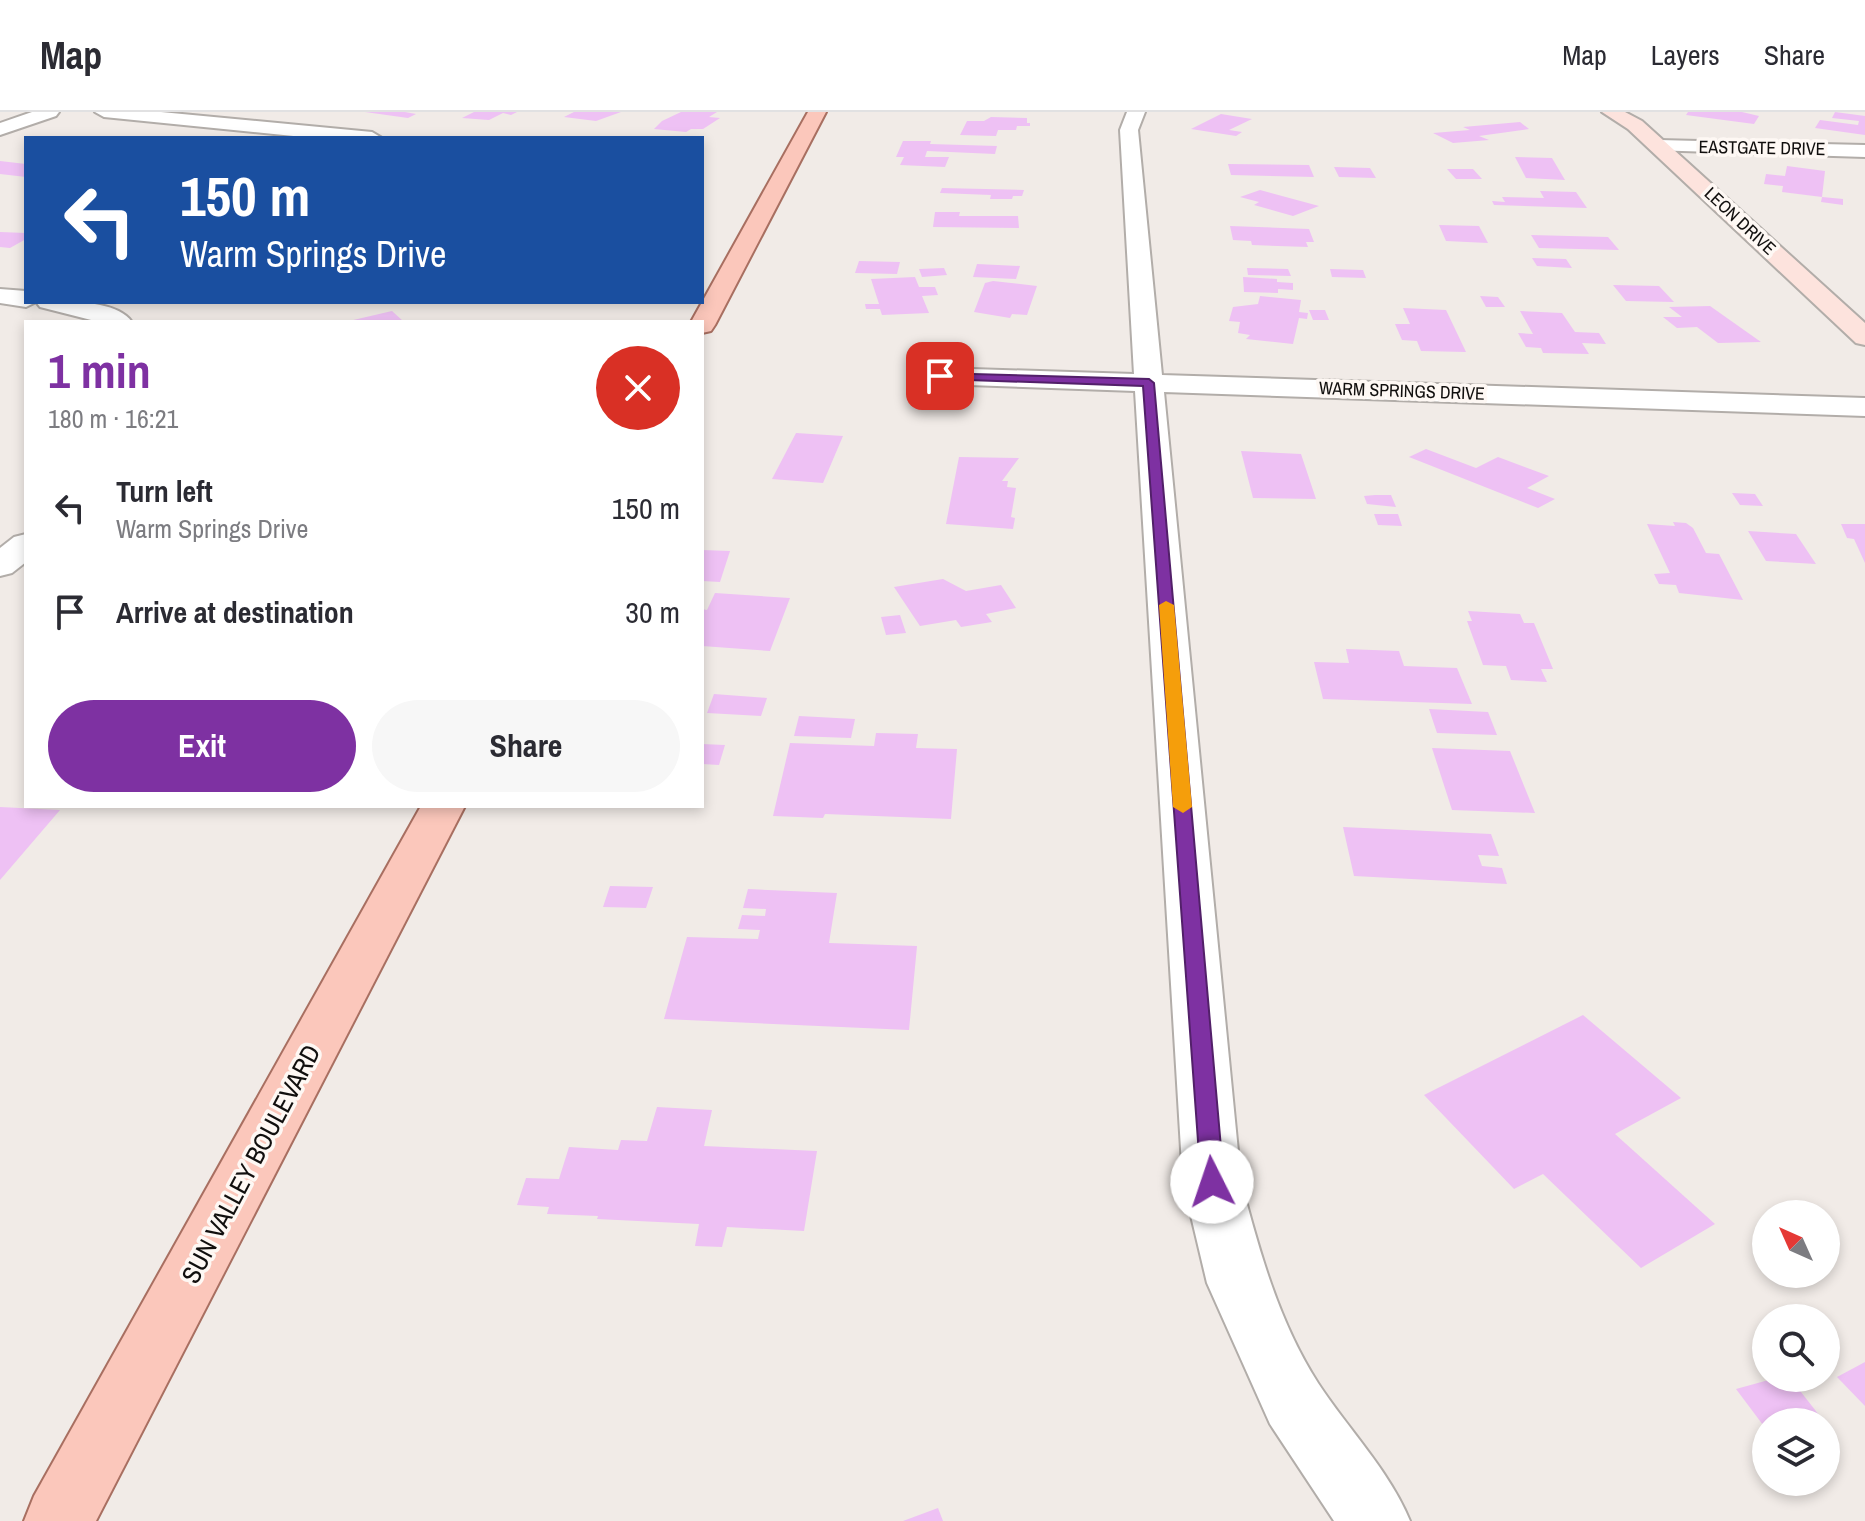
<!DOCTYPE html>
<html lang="en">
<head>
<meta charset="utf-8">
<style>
  body { margin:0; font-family:"Archivo Narrow",sans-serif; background:#f7f7f7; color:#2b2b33; height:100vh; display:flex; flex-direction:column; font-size:30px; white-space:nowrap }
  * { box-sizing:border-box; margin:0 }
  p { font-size:26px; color:#7c7c81 }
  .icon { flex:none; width:44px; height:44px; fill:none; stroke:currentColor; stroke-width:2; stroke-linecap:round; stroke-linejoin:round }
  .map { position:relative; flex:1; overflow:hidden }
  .drawer { position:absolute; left:24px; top:208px; width:680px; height:488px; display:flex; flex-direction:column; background:#fff; border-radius:0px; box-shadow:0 4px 12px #0003 }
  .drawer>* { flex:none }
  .banner { position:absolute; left:24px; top:24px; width:680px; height:168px; border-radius:0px; box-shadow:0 4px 12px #0003; background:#1a4fa0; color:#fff; overflow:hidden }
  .needle { width:52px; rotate:315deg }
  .tools { position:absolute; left:1752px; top:1088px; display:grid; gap:16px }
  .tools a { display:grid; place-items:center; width:88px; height:88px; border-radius:50%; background:#fff; box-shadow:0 4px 12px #0003; font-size:40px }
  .pin { position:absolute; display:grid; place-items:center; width:68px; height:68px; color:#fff; margin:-34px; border-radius:16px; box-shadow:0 4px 12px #0006 }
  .me { position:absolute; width:88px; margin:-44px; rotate:356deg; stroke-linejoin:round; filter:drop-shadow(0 0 6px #0008) }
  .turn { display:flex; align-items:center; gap:28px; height:168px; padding:0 24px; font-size:36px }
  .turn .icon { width:104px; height:104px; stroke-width:2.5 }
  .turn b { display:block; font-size:56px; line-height:68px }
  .round { display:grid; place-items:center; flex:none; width:84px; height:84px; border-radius:42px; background:#f7f7f7 }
  .headline { display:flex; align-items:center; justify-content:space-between; height:136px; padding:0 24px }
  h1 { font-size:48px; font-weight:700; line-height:60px; color:#7e31a2 }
  .cta { display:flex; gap:16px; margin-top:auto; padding:16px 24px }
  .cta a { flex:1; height:92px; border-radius:48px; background:#7e31a2; color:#fff; font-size:32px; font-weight:700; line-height:92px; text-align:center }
  .cta a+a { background:#f7f7f7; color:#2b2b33 }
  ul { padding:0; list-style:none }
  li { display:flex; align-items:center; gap:24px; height:104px; padding:0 24px }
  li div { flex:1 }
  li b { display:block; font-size:30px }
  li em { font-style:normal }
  header { display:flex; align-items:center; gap:48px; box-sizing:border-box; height:112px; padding:0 40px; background:#fff; border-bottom:2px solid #e1e1e2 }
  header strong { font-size:38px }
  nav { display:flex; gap:44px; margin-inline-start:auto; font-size:28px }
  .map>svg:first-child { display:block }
  .building { fill:#eec1f4 }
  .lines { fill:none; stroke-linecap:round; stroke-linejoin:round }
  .street-casing { stroke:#b2ada9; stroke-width:4 }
  .secondary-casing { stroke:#b2ada9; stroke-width:4 }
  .primary-casing { stroke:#a86f61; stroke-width:4 }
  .street { fill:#fff; fill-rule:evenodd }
  .secondary { fill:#fde3dd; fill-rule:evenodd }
  .primary { fill:#fbc7bb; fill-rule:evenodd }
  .route { fill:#7e31a2; stroke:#522069; stroke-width:2 }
  .slow { fill:#f59e0b }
  .labels { text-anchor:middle; stroke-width:7; stroke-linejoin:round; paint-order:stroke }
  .far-street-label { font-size:18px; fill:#110f0e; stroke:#fef8f4 }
  .near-street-label { font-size:26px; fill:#110f0e; stroke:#fef8f4 }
</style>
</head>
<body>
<header>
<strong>Map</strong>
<nav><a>Map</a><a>Layers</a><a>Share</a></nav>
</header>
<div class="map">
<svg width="1865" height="1409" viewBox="0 0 1865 1409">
  <rect width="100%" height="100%" fill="#f1ebe7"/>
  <!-- building -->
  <g class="building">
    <path d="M 365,0 L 405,0 L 416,2 L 408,6 Z"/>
    <path d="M 474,0 L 517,0 L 511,3 L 503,1 L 489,8 L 462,6 Z"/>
    <path d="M 574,0 L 621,0 L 596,9 L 564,5 Z"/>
    <path d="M 681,0 L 717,0 L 709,5 L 720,6 L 703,17 L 691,17 L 686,20 L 654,17 L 662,9 Z"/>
    <path d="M 1688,0 L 1742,0 L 1759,4 L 1754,12 L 1686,3 Z"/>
    <path d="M 1835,0 L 1865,4 L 1865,23 L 1815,16 L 1820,8 L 1858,13 L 1859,9 L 1832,6 Z"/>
    <path d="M 1221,2 L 1252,7 L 1229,18 L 1242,20 L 1236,24 L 1191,17 Z"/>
    <path d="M 991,5 L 1027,6 L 1027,11 L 1030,11 L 1030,14 L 1017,14 L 1016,18 L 998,18 L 996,24 L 960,23 L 967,9 L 984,9 Z"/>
    <path d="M 1520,10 L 1529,17 L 1479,24 L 1489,28 L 1453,31 L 1433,21 L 1470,18 L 1463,15 Z"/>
    <path d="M 903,29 L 931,29 L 930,32 L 997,34 L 995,42 L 927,39 L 925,45 L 949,45 L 945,55 L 900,53 L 904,45 L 896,45 Z"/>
    <path d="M 1515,45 L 1552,46 L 1565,68 L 1526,66 Z"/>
    <path d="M 0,49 L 26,52 L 26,65 L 0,62 Z"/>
    <path d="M 1228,52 L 1309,53 L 1314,65 L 1231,63 Z"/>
    <path d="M 1787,54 L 1825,59 L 1822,85 L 1843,87 L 1843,93 L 1821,90 L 1822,85 L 1782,80 L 1783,74 L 1764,72 L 1766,62 L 1785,64 Z"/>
    <path d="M 1334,55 L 1370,56 L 1376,66 L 1339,65 Z"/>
    <path d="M 1447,57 L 1473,57 L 1482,67 L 1456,67 Z"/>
    <path d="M 942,76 L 1024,78 L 1022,84 L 1013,84 L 1012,87 L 990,87 L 991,83 L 940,81 Z"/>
    <path d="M 1260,78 L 1319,94 L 1293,104 L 1254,93 L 1259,90 L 1240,85 Z"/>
    <path d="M 1540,79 L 1576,80 L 1587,96 L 1494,93 L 1492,89 L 1505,90 L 1502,85 L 1544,86 Z"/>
    <path d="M 935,100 L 960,100 L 959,104 L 1018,104 L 1019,116 L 933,115 Z"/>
    <path d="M 1439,113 L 1479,114 L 1488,131 L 1446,129 Z"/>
    <path d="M 1230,114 L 1309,117 L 1314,130 L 1306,130 L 1308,135 L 1252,133 L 1251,129 L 1233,128 Z"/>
    <path d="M 0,120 L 26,121 L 26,127 L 10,136 L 0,135 Z"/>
    <path d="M 1531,123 L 1608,125 L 1619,138 L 1539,136 Z"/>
    <path d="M 1532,146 L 1566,147 L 1572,156 L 1537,154 Z"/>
    <path d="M 859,149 L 900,150 L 897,162 L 855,161 Z"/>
    <path d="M 977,152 L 1020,154 L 1016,167 L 973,165 Z"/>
    <path d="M 944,156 L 947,163 L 922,165 L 919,157 Z"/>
    <path d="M 1247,156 L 1288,157 L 1291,164 L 1248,163 Z"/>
    <path d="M 1330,157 L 1363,158 L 1366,166 L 1332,165 Z"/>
    <path d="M 915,165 L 919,175 L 935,175 L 938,183 L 922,184 L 929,201 L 882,203 L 880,197 L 866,197 L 865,192 L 879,192 L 871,167 Z"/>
    <path d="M 1243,165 L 1277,167 L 1277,170 L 1293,171 L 1293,178 L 1278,177 L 1278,181 L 1244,180 Z"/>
    <path d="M 993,169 L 1037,174 L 1027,203 L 1012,202 L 1010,206 L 974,200 L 985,171 Z"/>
    <path d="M 1613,173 L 1659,174 L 1674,190 L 1626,189 Z"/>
    <path d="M 1260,184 L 1301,188 L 1299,200 L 1308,201 L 1307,207 L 1299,206 L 1293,232 L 1246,227 L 1250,223 L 1238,221 L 1240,210 L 1229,209 L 1233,195 L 1258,192 Z"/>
    <path d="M 1480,184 L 1498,185 L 1505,195 L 1486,195 Z"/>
    <path d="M 1710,194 L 1761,230 L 1718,231 L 1697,215 L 1677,216 L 1663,205 L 1682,205 L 1669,195 Z"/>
    <path d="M 1403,196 L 1446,198 L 1466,240 L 1421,239 L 1417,229 L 1402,228 L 1395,212 L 1410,212 Z"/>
    <path d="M 1309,198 L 1325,198 L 1329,208 L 1313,208 Z"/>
    <path d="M 392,199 L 404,210 L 349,210 L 349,209 Z"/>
    <path d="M 1520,199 L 1562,201 L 1575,220 L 1599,221 L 1606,232 L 1582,231 L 1589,242 L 1543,241 L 1541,236 L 1526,235 L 1518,221 L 1533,222 Z"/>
    <path d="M 796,321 L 843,324 L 823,371 L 772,367 Z"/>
    <path d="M 1426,337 L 1476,356 L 1498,345 L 1549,364 L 1527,376 L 1555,387 L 1538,396 L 1409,345 Z"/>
    <path d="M 1241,339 L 1301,342 L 1316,387 L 1253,386 Z"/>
    <path d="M 959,345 L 1019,346 L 1002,369 L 1008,369 L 1007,375 L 1016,376 L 1011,405 L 1015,406 L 1013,417 L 946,412 Z"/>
    <path d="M 1732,381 L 1755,382 L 1763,394 L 1740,393 Z"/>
    <path d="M 1375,383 L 1391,383 L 1396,395 L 1367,392 L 1364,384 Z"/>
    <path d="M 1374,402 L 1398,402 L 1402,414 L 1378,413 Z"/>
    <path d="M 1673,410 L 1686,411 L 1693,416 L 1706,441 L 1719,442 L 1743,488 L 1679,481 L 1676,473 L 1659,472 L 1654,462 L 1670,461 L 1647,412 L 1675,414 Z"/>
    <path d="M 1841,412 L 1865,412 L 1865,451 L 1854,427 L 1847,426 Z"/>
    <path d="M 1748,419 L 1796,422 L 1816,452 L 1766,449 Z"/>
    <path d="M 702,438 L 730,439 L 720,470 L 702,469 Z"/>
    <path d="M 943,467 L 966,479 L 1001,473 L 1016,496 L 986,502 L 992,510 L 961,515 L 956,508 L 920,514 L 894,475 Z"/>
    <path d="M 715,481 L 790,486 L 770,539 L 702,534 L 702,497 L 707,498 Z"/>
    <path d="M 1468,499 L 1520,502 L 1524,511 L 1534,511 L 1553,557 L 1541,557 L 1547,570 L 1511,568 L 1506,554 L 1483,553 L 1467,509 L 1472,509 Z"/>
    <path d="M 900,503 L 906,521 L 886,523 L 881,505 Z"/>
    <path d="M 1346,537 L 1399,539 L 1404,554 L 1457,556 L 1472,592 L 1323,587 L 1314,550 L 1349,551 Z"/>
    <path d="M 714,582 L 767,586 L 761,604 L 707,601 Z"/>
    <path d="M 1429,597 L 1488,600 L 1497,623 L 1437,621 Z"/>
    <path d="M 799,604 L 855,607 L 851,626 L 794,624 Z"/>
    <path d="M 876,621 L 918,622 L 916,636 L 957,637 L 951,707 L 825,702 L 823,706 L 773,704 L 790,631 L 874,634 Z"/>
    <path d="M 702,632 L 725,633 L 719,653 L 702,652 Z"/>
    <path d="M 1432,636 L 1510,639 L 1535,701 L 1452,698 Z"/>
    <path d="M 0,695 L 60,698 L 0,768 Z"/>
    <path d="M 1343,715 L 1491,722 L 1499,744 L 1478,743 L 1482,754 L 1502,756 L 1507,772 L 1354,764 Z"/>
    <path d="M 610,774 L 653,775 L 646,796 L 603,795 Z"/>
    <path d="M 748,777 L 837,781 L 829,831 L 917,834 L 909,918 L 664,907 L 687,825 L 758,827 L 760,818 L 738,817 L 742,803 L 765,804 L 766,797 L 743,796 Z"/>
    <path d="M 1583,903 L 1681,986 L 1615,1022 L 1715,1112 L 1641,1156 L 1543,1062 L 1514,1077 L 1424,983 Z"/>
    <path d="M 657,995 L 712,998 L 704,1034 L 817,1039 L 804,1119 L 727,1115 L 722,1135 L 695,1134 L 699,1112 L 597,1107 L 598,1104 L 547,1102 L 549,1095 L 517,1093 L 526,1066 L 559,1067 L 569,1035 L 618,1038 L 621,1028 L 647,1029 Z"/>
    <path d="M 1865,1250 L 1865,1294 L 1837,1265 Z"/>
    <path d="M 1776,1266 L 1790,1266 L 1819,1303 L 1791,1310 L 1766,1310 L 1766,1317 L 1736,1277 Z"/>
    <path d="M 938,1396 L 943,1409 L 903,1409 Z"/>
  </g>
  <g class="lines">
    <defs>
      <g id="street">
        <path d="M 32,0 L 59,0 L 56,4 L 0,23 L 0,11 Z"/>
        <path d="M 95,0 L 161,0 L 372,20 L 382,26 L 313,26 L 104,5 Z"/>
        <path d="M 1127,0 L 1145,0 L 1138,18 L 1162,263 L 1865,286 L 1865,304 L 1164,280 L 1241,1070 C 1259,1138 1279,1211 1318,1271 C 1348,1317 1389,1358 1410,1409 L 1334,1409 L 1270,1312 L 1207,1171 L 1183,1070 L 1135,279 L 940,272 L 930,270 L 926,264 L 930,258 L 940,256 L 1134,262 L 1120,18 Z"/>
        <path d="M 1659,28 L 1865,33 L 1865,45 L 1652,38 L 1649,34 L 1652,30 Z"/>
        <path d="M 0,177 L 26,179 L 26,190 C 53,190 115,185 132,210 L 99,210 L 40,195 L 36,190 L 26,195 L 0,191 Z"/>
        <path d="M 26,422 L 26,450 L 12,461 L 0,464 L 0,436 L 14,425 Z"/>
      </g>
      <path id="secondary" d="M 1602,0 L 1625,0 L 1642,9 L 1865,211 L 1865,233 L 1856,231 L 1628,17 Z"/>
      <g id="primary">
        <path d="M 808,0 L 826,0 L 715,213 L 711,219 L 702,221 L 702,210 L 691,210 Z"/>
        <path d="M 421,694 L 465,694 L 96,1409 L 24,1409 L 34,1384 Z"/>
      </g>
    </defs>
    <!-- street casing -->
    <use href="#street" class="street-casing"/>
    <!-- secondary casing -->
    <use href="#secondary" class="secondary-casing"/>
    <!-- primary casing -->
    <use href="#primary" class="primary-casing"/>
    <!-- street -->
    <use href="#street" class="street"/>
    <!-- secondary -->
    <use href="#secondary" class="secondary"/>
    <!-- primary -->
    <use href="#primary" class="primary"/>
  </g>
  <!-- route -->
  <path class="route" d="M 936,261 L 1149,267 L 1154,271 L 1224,1070 L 1221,1077 L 1212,1080 L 1204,1077 L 1201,1070 L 1143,274 L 940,267 L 936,266 Z"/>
  <!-- slow -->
  <path class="slow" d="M 1166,489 L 1174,493 L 1192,695 L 1183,701 L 1173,695 L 1159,493 Z"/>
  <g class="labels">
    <!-- far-street labels -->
    <g class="far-street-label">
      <text transform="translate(1762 36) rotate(1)" y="6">EASTGATE DRIVE</text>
      <text transform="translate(1740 109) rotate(43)" y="6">LEON DRIVE</text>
      <text transform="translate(1402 279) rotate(2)" y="6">WARM SPRINGS DRIVE</text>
    </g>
    <!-- near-street labels -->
    <g class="near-street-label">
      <text transform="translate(251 1052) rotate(-62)" y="9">SUN VALLEY BOULEVARD</text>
    </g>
  </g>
</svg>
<div class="tools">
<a><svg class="needle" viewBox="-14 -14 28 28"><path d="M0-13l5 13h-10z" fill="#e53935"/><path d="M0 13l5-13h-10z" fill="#7c7c81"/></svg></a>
<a><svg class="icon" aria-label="search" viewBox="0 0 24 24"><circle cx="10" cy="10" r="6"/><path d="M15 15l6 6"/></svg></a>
<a><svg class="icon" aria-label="layers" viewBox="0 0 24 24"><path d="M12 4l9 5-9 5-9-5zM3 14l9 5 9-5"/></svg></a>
</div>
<div class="pin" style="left:940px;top:264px;background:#d93025"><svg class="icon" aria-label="arrive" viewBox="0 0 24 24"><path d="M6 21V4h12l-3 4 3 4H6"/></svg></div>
<svg class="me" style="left:1212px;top:1070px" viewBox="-20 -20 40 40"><circle r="19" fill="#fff"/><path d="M0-13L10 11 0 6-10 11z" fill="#7e31a2"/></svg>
<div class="banner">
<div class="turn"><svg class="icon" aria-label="left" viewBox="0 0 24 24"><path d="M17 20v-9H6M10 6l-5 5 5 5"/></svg><div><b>150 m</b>Warm Springs Drive</div></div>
</div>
<section class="drawer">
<div class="headline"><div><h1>1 min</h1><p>180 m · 16:21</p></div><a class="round" style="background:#d93025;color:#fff"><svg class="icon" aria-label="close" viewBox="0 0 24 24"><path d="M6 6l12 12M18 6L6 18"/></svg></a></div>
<ul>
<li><svg class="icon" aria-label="left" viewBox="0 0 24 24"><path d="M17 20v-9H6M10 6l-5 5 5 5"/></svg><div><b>Turn left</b><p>Warm Springs Drive</p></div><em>150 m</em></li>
<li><svg class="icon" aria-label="arrive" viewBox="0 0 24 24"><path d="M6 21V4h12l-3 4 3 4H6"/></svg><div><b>Arrive at destination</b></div><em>30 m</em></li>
</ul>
<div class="cta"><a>Exit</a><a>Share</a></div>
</section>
</div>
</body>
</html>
